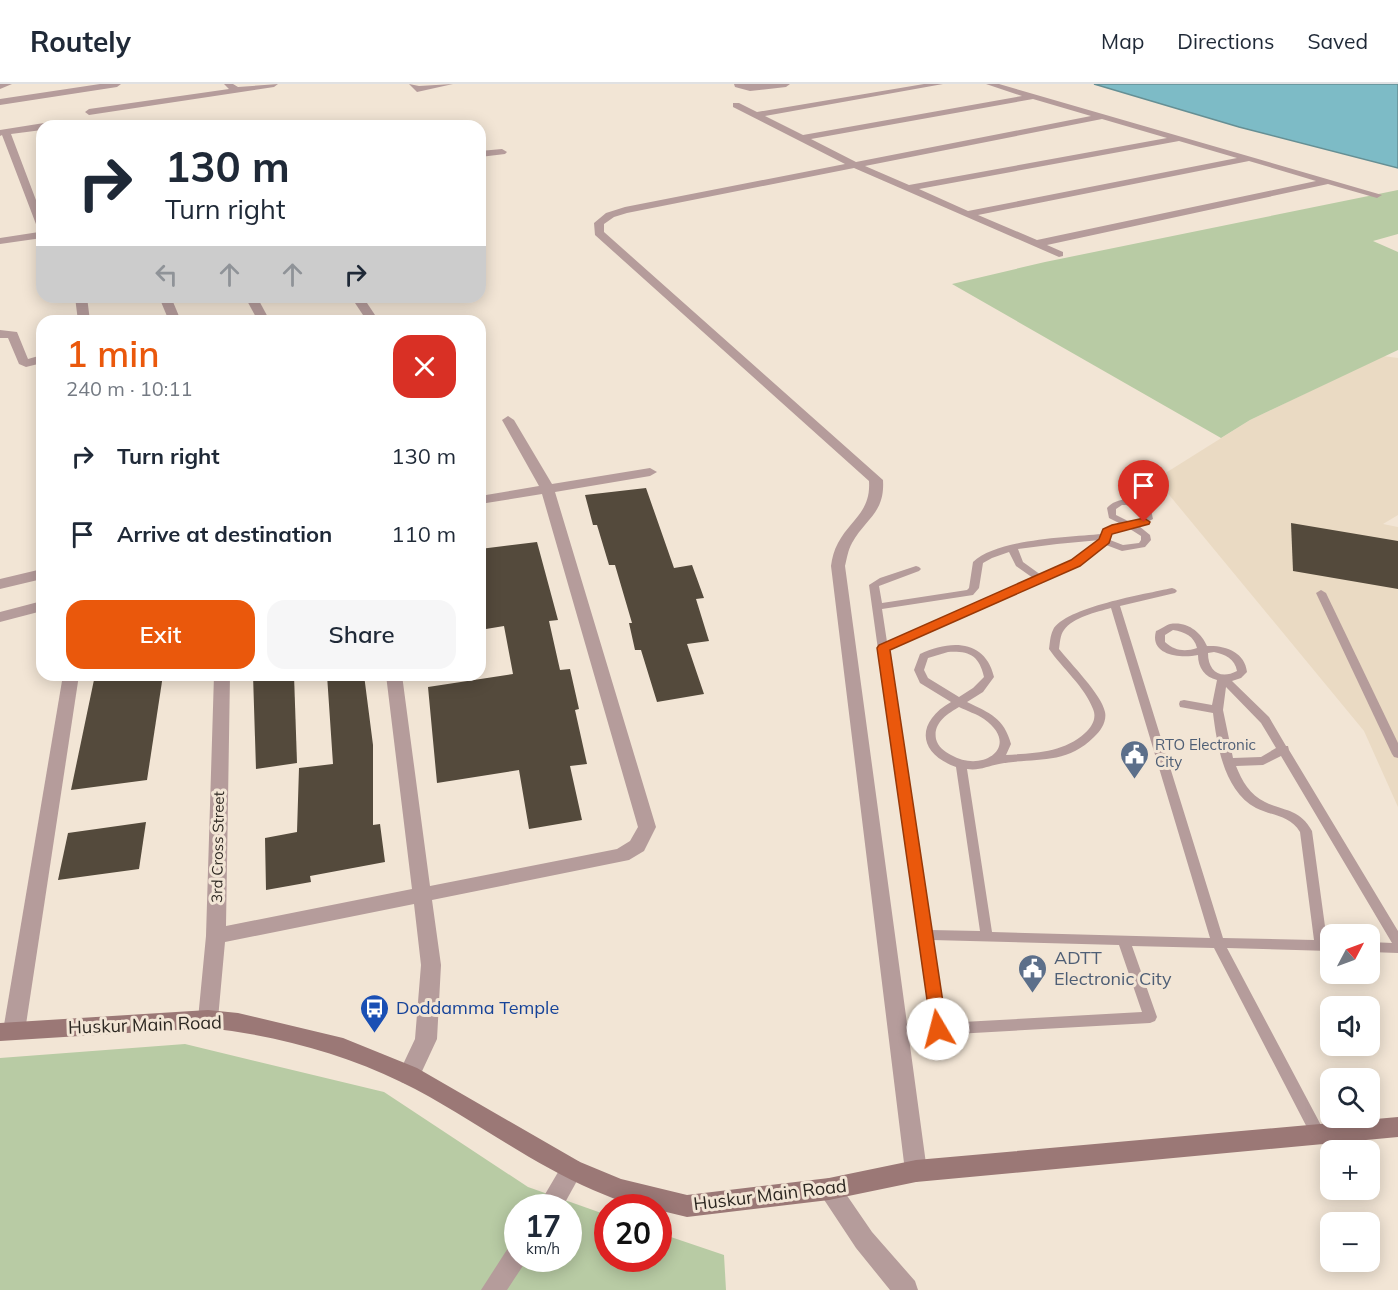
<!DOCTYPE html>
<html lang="en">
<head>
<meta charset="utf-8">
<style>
  body { margin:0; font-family:Mulish,sans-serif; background:#f6f6f7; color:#1f2937; height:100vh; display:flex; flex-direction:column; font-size:22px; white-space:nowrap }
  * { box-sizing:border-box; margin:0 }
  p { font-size:20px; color:#747a83 }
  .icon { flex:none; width:33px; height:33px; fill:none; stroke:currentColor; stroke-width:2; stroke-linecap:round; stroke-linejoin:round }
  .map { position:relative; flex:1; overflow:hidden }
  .sheet { position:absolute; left:36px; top:231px; width:450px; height:366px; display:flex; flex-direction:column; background:#fff; border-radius:18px; box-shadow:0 3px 15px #0003 }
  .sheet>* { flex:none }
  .guide { position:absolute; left:36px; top:36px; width:450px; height:183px; border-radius:18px; box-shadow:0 3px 15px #0003; background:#fff; color:#1f2937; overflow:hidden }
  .needle { width:39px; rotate:49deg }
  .buttons { position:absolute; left:1320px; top:840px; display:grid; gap:12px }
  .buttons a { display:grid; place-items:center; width:60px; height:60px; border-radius:12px; background:#fff; box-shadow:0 3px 15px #0003; font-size:30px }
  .speed { position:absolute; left:504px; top:1110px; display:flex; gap:12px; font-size:30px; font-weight:700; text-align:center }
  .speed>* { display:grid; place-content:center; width:78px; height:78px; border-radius:50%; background:#fff; box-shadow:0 3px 15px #0003; line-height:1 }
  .speed small { font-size:15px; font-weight:400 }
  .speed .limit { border:9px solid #d22; background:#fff; color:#111 }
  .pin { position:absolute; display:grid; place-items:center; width:51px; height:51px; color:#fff; margin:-62px -26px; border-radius:50% 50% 50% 0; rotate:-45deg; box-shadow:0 0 6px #0007 }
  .pin .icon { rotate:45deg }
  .me { position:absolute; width:66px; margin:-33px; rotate:352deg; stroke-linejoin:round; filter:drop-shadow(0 0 4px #0008) }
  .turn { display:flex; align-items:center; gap:21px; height:126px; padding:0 30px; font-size:27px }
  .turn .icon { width:78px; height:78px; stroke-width:2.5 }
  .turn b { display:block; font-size:42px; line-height:51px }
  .lanes { display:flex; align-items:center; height:57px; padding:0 30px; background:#0003; justify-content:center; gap:30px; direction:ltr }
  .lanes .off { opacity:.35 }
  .round { display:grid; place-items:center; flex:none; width:63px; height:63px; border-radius:18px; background:#f6f6f7 }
  .overview { display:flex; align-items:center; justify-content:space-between; height:102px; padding:0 30px }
  h1 { font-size:36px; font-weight:600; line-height:45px; color:#ea580c }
  .primary-button { display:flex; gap:12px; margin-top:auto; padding:12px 30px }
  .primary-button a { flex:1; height:69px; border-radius:18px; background:#ea580c; color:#fff; font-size:24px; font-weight:600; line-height:69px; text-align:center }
  .primary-button a+a { background:#f6f6f7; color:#1f2937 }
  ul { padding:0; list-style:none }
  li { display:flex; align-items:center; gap:18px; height:78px; padding:0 30px }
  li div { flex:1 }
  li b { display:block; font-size:22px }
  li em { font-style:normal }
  header { display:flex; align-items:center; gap:36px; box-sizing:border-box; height:84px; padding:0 30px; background:#fff; border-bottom:2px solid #e0e1e3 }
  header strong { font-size:28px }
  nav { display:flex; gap:33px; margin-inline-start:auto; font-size:21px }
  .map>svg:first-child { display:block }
  .built { fill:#eadac3 }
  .green { fill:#b8cba4; fill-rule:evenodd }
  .water { fill:#7dbbc6; stroke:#658f94; stroke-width:1.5 }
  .building { fill:#544a3c }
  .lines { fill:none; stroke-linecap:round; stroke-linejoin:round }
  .service { fill:#b59c9b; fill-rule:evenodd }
  .minor { fill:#b59c9b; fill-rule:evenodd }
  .secondary { fill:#9b7876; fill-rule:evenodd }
  .route { fill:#ea580c; stroke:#983908; stroke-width:1.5 }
  .labels { text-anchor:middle; stroke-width:6; stroke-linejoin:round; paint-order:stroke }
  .service-label { font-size:15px; fill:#4e5e75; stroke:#f2e5d5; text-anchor:start }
  .street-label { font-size:15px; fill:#2c2721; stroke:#f2e5d5 }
  .near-service-label { font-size:18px; fill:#4e5e75; stroke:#f2e5d5; text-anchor:start }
  .near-transit-label { font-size:18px; fill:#164399; stroke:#f2e5d5; text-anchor:start }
  .near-street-label { font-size:18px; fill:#2c2721; stroke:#f2e5d5 }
</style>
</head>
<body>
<header>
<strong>Routely</strong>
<nav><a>Map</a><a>Directions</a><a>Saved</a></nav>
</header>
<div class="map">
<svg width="1398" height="1206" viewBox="0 0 1398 1206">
  <rect width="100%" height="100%" fill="#f2e5d5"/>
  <!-- built -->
  <path class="built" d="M 1383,272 L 1398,274 L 1398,431 L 1383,440 L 1398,443 L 1398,723 L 1364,647 L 1156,395 L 1250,336 Z"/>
  <!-- green -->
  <g class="green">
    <path d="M 1398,106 L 1398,150 L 1373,157 L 1398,168 L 1398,266 L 1250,336 L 1221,354 L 952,200 L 1045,178 Z"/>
    <path d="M 185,960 L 384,1008 L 528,1103 L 607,1131 L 608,1174 L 658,1174 L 659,1149 L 724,1171 L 726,1206 L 0,1206 L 0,974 ZM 518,1124 L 568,1124 L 568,1174 L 518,1174 Z"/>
  </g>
  <!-- water -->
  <path class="water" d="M 1094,0 L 1398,0 L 1398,84 L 1239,43 Z"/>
  <!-- building -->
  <g class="building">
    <path d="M 646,404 L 674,484 L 692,481 L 704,514 L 696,515 L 709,557 L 687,560 L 704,610 L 657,618 L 641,566 L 635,566 L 629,539 L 632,539 L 615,481 L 609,481 L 597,441 L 593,441 L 585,411 Z"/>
    <path d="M 1291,439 L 1398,457 L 1398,505 L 1293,487 Z"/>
    <path d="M 537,458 L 558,536 L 549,537 L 560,586 L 570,585 L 579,625 L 575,626 L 587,680 L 570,682 L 582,736 L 529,745 L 519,686 L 437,699 L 428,603 L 513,590 L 504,542 L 480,546 L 480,465 Z"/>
    <path d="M 95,591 L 163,591 L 147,696 L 71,706 Z"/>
    <path d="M 253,591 L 294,591 L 297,679 L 256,685 Z"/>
    <path d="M 327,591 L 364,591 L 373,661 L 373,741 L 380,740 L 385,778 L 310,792 L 311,798 L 266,806 L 265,754 L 297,748 L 299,684 L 333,680 Z"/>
    <path d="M 146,738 L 139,785 L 58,796 L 68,749 Z"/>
  </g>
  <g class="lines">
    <!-- service -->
    <g class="service">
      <path d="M 1127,415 L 1151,426 L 1153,435 L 1139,442 L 1150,451 L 1151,456 L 1145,463 L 1122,467 L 1106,461 L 1079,481 L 888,566 L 930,846 L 980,847 L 956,683 C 917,669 916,638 951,618 L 920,599 L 914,586 L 920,570 C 950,556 985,555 994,593 L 983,608 L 967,618 C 990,629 1004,634 1011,660 L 1006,671 C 1035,669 1063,669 1085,649 C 1092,643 1097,634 1093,625 C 1085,603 1062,584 1049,565 C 1050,559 1050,552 1053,546 C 1065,523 1146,510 1172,504 L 1175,505 L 1177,507 L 1175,509 L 1120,522 L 1223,854 L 1314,856 L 1300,748 C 1290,731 1272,732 1256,724 C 1224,707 1217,661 1213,629 L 1180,623 L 1179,620 L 1180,617 L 1184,616 L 1212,621 L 1217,596 C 1205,593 1198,584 1198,571 C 1180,575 1149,571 1156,547 C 1161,545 1166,541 1170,540 C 1187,537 1201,548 1207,562 C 1225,561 1245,568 1247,588 L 1241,594 L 1232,597 L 1269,633 L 1286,662 L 1288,662 L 1289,666 L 1398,847 L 1398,869 L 1370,868 L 1370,858 L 1392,859 L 1281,672 L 1263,681 L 1236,682 C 1242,697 1250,711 1265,718 C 1285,728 1299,724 1312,747 L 1327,857 L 1330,857 L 1330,867 L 1227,864 L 1323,1045 L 1325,1050 L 1323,1055 L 1318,1057 L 1313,1055 L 1214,864 L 1132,862 L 1157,933 L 1155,937 L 1150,939 L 938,951 L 933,949 L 931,945 L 869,501 L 880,494 L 916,482 L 919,483 L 921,485 L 919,487 L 879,502 L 882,519 L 967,506 L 969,504 L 973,478 C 997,455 1069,453 1102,450 C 1104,443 1114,440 1121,440 L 1109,434 L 1107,424 C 1112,418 1119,416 1127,415 ZM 1122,421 L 1126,421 L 1142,427 L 1143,434 L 1132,439 L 1116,431 L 1116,425 ZM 1130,445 L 1141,452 L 1141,456 L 1139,459 L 1123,461 L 1110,456 L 1111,449 L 1118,446 ZM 1100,456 L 1073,477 L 1041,491 L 1023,478 L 1018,465 L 1057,460 ZM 1009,468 L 1016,482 L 1033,494 L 887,558 L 882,525 L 973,511 L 979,504 L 983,479 L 992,474 ZM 1111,524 L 1210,854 L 992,848 L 967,685 C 979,687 988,682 999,680 C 1034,673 1065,682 1094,653 C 1101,647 1107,637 1105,628 C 1102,611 1070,579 1059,565 C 1060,559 1060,551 1064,546 C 1073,533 1097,528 1111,524 ZM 1173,546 C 1185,548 1194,552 1197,564 C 1185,568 1175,567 1165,558 L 1165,551 ZM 948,568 C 969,567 979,571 984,593 L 973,604 L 959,613 L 928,594 L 924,586 L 928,574 ZM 1214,568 C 1225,570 1235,575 1237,587 C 1220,596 1208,587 1208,569 ZM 1226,603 L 1261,639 L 1276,664 L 1261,673 L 1233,674 L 1223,626 ZM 959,623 C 967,627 977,630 984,635 C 1022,662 983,690 951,671 C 944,667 938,663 936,655 C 933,639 947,630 959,623 ZM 932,856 L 1119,861 L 1142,928 L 944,939 Z"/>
      <path d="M 1321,506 L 1326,509 L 1398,659 L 1398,674 L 1394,673 L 1392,670 L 1316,509 Z"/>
    </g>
    <!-- minor -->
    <g class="minor">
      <path d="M 0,0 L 12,0 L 0,5 Z"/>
      <path d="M 100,0 L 121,0 L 117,3 L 0,21 L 0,15 Z"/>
      <path d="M 224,0 L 233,0 L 238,3 L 278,0 L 274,3 L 89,31 L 85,28 L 89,25 L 229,5 Z"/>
      <path d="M 409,0 L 419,2 L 453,0 L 417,8 Z"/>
      <path d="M 734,0 L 790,0 L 786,3 L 750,7 L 735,3 Z"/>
      <path d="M 924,0 L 943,0 L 765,32 L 803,51 L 1022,12 L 986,0 L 999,0 L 1382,111 L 1377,114 L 1328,100 L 1047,161 L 1063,168 L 1063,172 L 1059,173 L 854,84 L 627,129 L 614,133 L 604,140 L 604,148 L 883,396 C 885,429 866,434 852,459 C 848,466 847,474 845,482 L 927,1087 L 924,1095 L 916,1098 L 908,1095 L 905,1087 L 831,482 C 832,474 834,466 838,459 C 851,435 871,428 869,397 L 595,151 L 594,139 L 606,129 L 625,123 L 845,80 L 733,23 L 733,19 L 739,19 L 757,28 ZM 1033,15 L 1091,32 L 856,78 L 811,55 ZM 1102,35 L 1167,54 L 909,101 L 865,82 ZM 1179,57 L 1237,74 L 968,127 L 919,105 ZM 1249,77 L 1316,97 L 1037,156 L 978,131 Z"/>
      <path d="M 63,36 L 79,42 L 42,42 L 42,46 L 11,50 L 42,132 L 42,154 L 0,160 L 0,154 L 39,148 L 2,51 L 0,52 L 0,46 Z"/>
      <path d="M 502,65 L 507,68 L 505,70 L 480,73 L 480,67 Z"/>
      <path d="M 75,213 L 87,213 L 90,237 L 78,237 Z"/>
      <path d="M 159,213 L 171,213 L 181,237 L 169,237 Z"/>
      <path d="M 245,213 L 257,213 L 270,237 L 258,237 Z"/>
      <path d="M 351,213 L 363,213 L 379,237 L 367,237 Z"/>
      <path d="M 0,246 L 17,248 L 28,275 L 42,271 L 42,279 L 26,283 L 19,280 L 8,254 L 0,254 Z"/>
      <path d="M 508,332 L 514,336 L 552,400 L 650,384 L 657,388 L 650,392 L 555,408 L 656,743 L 644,767 L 629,776 L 432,816 L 441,881 L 437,955 L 417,998 L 409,1001 L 401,998 L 398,991 L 415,955 L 421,881 L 414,820 L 225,858 L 218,935 L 215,941 L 208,944 L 201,941 L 198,935 L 206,852 L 214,591 L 230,591 L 226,842 L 412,805 L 386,591 L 402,591 L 430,802 L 617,765 L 630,757 L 638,743 L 542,410 L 480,420 L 480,412 L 539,402 L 502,336 Z"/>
      <path d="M 42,485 L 42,495 L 0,505 L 0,495 Z"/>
      <path d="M 42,517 L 42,527 L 0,538 L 0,528 Z"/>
      <path d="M 63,591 L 79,591 L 25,947 L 21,953 L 14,956 L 7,953 L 3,947 Z"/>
      <path d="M 572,1075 L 580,1078 L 583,1086 L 562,1124 L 537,1124 L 564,1078 Z"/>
      <path d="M 829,1094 L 837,1097 L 872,1148 L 915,1197 L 918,1206 L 890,1206 L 856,1164 L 817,1105 L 821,1097 Z"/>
      <path d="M 518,1157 L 518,1174 L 528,1174 L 507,1206 L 481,1206 L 510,1161 Z"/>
    </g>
    <!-- secondary -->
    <path class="secondary" d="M 208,926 L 238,929 L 343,954 L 417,984 L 580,1078 L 621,1095 L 687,1111 L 829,1094 L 916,1076 L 1398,1033 L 1398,1053 L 916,1098 L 829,1116 L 687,1133 L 658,1126 L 658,1124 C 635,1124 614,1115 593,1106 C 525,1077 467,1030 401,998 C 342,969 273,951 208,944 L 0,957 L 0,939 Z"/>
  </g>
  <!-- route -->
  <path class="route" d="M 1144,434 L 1150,438 L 1149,440 L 1112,450 L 1109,459 L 1080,482 L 890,566 L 947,945 L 945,951 L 938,953 L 932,951 L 877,564 L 879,561 L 1071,476 L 1099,455 L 1103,445 L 1112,441 Z"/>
  <!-- icons -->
  <defs>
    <symbol id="civic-pin" viewBox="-11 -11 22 30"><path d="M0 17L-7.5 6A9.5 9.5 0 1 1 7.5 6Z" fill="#5c6f8a" stroke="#f2e5d5"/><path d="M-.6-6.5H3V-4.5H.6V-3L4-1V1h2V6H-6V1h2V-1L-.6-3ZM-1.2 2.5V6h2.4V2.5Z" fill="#fff"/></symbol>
    <symbol id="bus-pin" viewBox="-11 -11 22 30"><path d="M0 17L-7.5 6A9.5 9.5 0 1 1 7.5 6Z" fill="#1a4fb4" stroke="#f2e5d5"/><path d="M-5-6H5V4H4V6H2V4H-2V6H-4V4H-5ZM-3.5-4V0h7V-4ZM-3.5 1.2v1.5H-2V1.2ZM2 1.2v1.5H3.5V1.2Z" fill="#fff"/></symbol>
  </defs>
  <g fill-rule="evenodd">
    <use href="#civic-pin" x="1118" y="654" width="33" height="45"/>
    <use href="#civic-pin" x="1016" y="868" width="33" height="45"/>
    <use href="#bus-pin" x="358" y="908" width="33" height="45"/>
  </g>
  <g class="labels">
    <!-- service labels -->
    <g class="service-label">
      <text x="1155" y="666">RTO Electronic<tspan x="1155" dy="17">City</tspan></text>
    </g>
    <!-- street labels -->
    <g class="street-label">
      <text transform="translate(218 763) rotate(-89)" y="5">3rd Cross Street</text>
    </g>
    <!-- near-service labels -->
    <g class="near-service-label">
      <text x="1054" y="880">ADTT<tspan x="1054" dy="21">Electronic City</tspan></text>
    </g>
    <!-- near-transit labels -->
    <g class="near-transit-label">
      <text x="396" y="930">Doddamma Temple</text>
    </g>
    <!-- near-street labels -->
    <g class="near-street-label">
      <text transform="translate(145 941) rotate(-2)" y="6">Huskur Main Road</text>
      <text transform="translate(770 1111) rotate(-7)" y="6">Huskur Main Road</text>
    </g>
  </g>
</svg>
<div class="buttons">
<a><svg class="needle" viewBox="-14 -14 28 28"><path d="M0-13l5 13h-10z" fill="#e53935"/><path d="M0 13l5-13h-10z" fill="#747a83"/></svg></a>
<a><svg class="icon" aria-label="sound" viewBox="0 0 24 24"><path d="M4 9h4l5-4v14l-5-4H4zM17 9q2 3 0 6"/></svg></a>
<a><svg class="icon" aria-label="search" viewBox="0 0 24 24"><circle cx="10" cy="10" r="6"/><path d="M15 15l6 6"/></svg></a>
<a>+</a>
<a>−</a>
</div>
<div class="speed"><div>17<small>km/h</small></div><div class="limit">20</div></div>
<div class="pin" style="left:1144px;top:438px;background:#d93025"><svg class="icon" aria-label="arrive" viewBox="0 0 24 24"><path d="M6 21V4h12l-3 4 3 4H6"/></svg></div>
<svg class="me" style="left:938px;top:945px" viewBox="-20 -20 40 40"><circle r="19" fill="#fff"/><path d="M0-13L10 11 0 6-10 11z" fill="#ea580c"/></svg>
<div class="guide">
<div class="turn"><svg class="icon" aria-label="right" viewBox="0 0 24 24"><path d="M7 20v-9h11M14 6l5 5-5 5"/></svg><div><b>130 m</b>Turn right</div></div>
<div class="lanes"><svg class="icon off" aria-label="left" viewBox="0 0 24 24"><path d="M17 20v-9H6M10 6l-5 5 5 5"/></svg><svg class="icon off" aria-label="ahead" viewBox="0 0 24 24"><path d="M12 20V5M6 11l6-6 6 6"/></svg><svg class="icon off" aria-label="ahead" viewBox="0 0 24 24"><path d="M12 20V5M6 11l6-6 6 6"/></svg><svg class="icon" aria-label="right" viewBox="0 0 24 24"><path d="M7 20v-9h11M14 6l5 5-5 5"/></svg></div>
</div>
<section class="sheet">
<div class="overview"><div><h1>1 min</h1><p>240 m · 10:11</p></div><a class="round" style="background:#d93025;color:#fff"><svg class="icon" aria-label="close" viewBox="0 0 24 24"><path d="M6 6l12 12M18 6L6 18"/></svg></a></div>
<ul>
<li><svg class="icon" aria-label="right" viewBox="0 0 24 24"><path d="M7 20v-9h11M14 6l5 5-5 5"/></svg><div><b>Turn right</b></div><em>130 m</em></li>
<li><svg class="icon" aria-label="arrive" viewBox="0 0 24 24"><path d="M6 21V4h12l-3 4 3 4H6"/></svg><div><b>Arrive at destination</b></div><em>110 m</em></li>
</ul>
<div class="primary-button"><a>Exit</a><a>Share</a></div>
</section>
</div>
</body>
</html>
